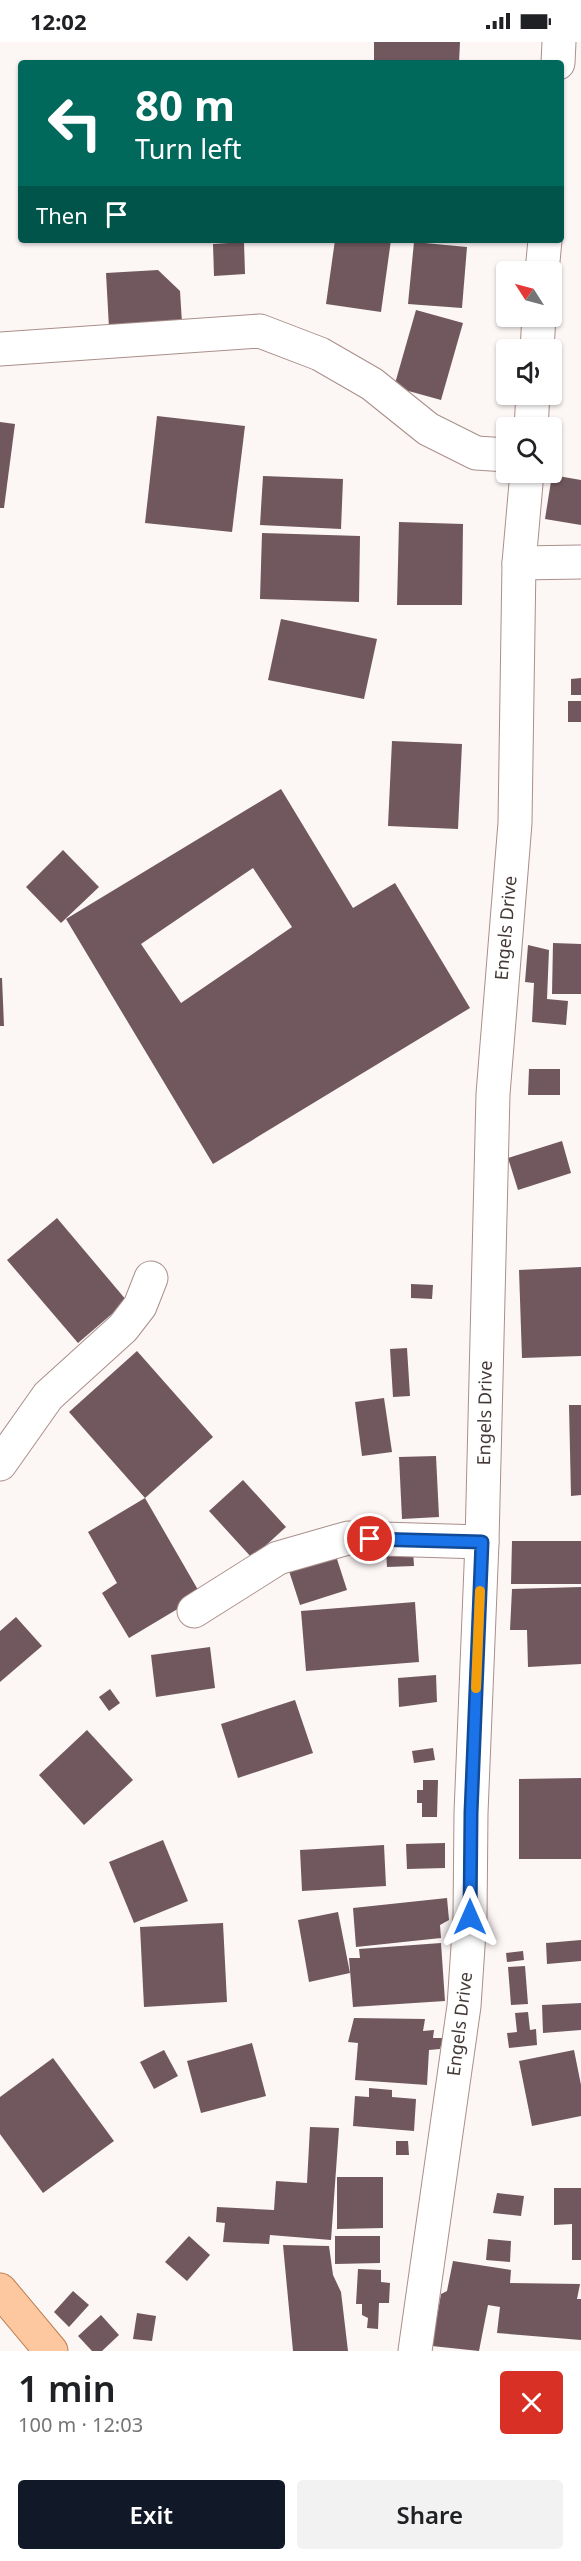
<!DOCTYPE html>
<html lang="en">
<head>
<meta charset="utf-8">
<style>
  body { margin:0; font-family:"Noto Sans",sans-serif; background:#f2f2f2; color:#202124; height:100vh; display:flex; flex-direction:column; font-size:22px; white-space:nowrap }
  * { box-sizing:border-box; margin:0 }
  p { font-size:20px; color:#757577 }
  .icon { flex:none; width:33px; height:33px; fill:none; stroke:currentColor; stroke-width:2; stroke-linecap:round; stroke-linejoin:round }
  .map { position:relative; height:2309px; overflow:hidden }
  .side { display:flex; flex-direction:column; background:#fff; flex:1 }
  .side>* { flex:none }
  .guide { position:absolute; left:18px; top:18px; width:546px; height:183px; border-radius:6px; box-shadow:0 2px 4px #0004; background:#00695c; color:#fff; overflow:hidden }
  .needle { width:39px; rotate:306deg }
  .controls { position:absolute; left:496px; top:219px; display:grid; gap:12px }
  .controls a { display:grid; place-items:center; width:66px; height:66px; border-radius:6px; background:#fff; box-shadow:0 2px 4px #0004; font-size:30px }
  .pin { position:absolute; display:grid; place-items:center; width:51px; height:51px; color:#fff; margin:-26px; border:3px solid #fff; border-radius:50%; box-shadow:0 2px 6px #0007 }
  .me { position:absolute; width:66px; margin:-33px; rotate:0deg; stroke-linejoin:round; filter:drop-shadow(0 0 4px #0008) }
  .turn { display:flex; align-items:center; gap:21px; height:126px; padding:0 18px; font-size:27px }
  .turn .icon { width:78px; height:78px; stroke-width:2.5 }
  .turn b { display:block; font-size:42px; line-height:51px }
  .then { display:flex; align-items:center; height:57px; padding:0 18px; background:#0003; gap:12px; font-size:22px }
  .round { display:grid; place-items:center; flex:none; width:63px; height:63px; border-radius:6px; background:#f2f2f2 }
  .overview { display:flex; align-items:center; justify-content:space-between; height:102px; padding:0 18px }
  h1 { font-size:36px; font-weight:600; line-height:45px }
  .button { display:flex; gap:12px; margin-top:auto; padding:12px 18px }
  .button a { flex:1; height:69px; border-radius:6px; background:#111827; color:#fff; font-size:24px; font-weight:600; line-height:69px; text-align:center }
  .button a+a { background:#f2f2f2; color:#202124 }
  .status { display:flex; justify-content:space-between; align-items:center; height:42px; padding:0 30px; background:#fff; direction:ltr }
  .status svg { height:16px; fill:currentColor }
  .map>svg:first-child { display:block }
  .building { fill:#70585e; fill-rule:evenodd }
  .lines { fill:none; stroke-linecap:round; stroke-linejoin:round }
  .minor-casing { stroke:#a98f8a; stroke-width:35 }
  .major-casing { stroke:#bc7e52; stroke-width:35 }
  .minor { stroke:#fff; stroke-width:33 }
  .major { stroke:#fdc8a0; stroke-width:33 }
  .route-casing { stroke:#114b97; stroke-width:15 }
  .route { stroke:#1a73e8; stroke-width:10 }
  .slow { stroke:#f59e0b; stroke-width:10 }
  .labels { text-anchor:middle; stroke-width:6; stroke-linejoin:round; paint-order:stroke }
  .street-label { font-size:18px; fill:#443937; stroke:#fff }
</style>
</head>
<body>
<div class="status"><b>12:02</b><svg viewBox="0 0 49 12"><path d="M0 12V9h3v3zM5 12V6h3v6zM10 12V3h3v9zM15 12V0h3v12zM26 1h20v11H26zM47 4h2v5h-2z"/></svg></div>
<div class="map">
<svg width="581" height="2309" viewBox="0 0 581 2309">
  <rect width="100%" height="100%" fill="#fcf6f5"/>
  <!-- building -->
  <g class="building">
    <path d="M 374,0 L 460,0 L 459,21 L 374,21 Z"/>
    <path d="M 335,198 L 391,198 L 381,270 L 326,262 Z"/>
    <path d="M 244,200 L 245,232 L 214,234 L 213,202 Z"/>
    <path d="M 414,200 L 467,205 L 462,266 L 408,262 Z"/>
    <path d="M 158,228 L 180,249 L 182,281 L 109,286 L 106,231 Z"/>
    <path d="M 416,268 L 463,281 L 441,358 L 394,345 Z"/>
    <path d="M 157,374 L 245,384 L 232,490 L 145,481 Z"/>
    <path d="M 0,380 L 15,382 L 4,466 L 0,466 Z"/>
    <path d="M 552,433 L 581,438 L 581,483 L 545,477 Z"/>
    <path d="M 263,434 L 343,437 L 341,487 L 260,483 Z"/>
    <path d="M 399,480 L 463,482 L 462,563 L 397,563 Z"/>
    <path d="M 262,491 L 360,494 L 359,560 L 260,557 Z"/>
    <path d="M 281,577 L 377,597 L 364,657 L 268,638 Z"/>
    <path d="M 581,636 L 581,653 L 571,653 L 571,637 Z"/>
    <rect x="568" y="659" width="13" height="21"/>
    <path d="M 392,699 L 462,702 L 458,787 L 388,784 Z"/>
    <path d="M 281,747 L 353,866 L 395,841 L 470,966 L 213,1122 L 66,877 ZM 253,826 L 292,885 L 181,961 L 141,902 Z"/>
    <path d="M 63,808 L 99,845 L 61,881 L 26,845 Z"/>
    <path d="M 553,901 L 581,902 L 581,952 L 552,952 Z"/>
    <path d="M 528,903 L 549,908 L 547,957 L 568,959 L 566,983 L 532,980 L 534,941 L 525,940 Z"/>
    <path d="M 0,936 L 2,936 L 4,984 L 0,984 Z"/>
    <path d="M 529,1027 L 560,1027 L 560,1053 L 528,1053 Z"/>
    <path d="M 562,1099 L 571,1131 L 518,1148 L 508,1116 Z"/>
    <path d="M 57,1176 L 127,1259 L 78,1301 L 7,1218 Z"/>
    <path d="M 581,1225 L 581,1314 L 522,1316 L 519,1228 Z"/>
    <path d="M 411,1242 L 433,1243 L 432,1257 L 411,1256 Z"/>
    <path d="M 407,1306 L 410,1354 L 393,1355 L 390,1307 Z"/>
    <path d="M 137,1309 L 213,1395 L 145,1456 L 69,1370 Z"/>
    <path d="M 384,1356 L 392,1410 L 362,1414 L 355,1360 Z"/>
    <path d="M 569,1363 L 581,1363 L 581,1453 L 571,1454 Z"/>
    <path d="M 436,1414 L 439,1475 L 402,1477 L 399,1415 Z"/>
    <path d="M 243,1438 L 286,1485 L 252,1516 L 209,1469 Z"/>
    <path d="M 145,1456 L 201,1553 L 129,1596 L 102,1551 L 117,1541 L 88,1490 Z"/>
    <path d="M 512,1499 L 581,1499 L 581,1542 L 511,1542 Z"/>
    <path d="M 413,1507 L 414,1524 L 387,1525 L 386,1508 Z"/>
    <path d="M 336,1514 L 347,1548 L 300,1563 L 289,1529 Z"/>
    <path d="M 581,1545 L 581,1622 L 528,1625 L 527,1588 L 510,1588 L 512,1547 Z"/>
    <path d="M 415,1560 L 419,1620 L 306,1629 L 301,1569 Z"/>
    <path d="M 16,1575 L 42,1604 L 0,1640 L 0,1589 Z"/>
    <path d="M 210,1605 L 215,1646 L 156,1655 L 151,1613 Z"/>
    <path d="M 436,1633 L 437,1660 L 399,1665 L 398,1636 Z"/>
    <path d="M 110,1647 L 120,1661 L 109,1669 L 99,1655 Z"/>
    <path d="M 295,1658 L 313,1711 L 238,1736 L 221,1682 Z"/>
    <path d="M 87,1688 L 133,1738 L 84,1783 L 39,1733 Z"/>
    <path d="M 433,1706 L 435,1718 L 414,1721 L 412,1709 Z"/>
    <path d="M 581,1736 L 581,1817 L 519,1817 L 519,1737 Z"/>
    <path d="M 423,1738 L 438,1738 L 437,1775 L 422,1775 L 422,1761 L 417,1761 L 417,1748 L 423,1748 Z"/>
    <path d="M 163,1798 L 188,1859 L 134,1881 L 109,1820 Z"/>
    <path d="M 445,1801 L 445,1826 L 407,1827 L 406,1802 Z"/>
    <path d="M 384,1803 L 386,1844 L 302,1849 L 300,1808 Z"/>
    <path d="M 447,1856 L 449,1878 L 440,1883 L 441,1896 L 356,1905 L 353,1866 Z"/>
    <path d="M 338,1870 L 350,1931 L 309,1940 L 298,1878 Z"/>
    <path d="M 223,1881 L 227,1960 L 144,1965 L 140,1885 Z"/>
    <path d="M 581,1898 L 581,1919 L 547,1922 L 546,1901 Z"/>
    <path d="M 441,1901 L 445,1959 L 353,1965 L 349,1916 L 360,1916 L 359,1907 Z"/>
    <path d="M 523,1909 L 524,1918 L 507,1920 L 506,1911 Z"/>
    <path d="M 525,1924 L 528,1962 L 511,1963 L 508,1925 Z"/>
    <path d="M 581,1961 L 581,1988 L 543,1991 L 542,1963 Z"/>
    <path d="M 528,1970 L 530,1988 L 536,1987 L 537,2003 L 509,2006 L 507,1991 L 517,1990 L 515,1971 Z"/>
    <path d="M 354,1976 L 425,1977 L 423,1989 L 434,1988 L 433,1996 L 443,1996 L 440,2007 L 429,2008 L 427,2043 L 355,2038 L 358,2001 L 348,2000 Z"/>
    <path d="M 252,2001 L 266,2054 L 201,2071 L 187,2019 Z"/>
    <path d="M 164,2008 L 178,2034 L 154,2047 L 140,2020 Z"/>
    <path d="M 574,2008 L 581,2043 L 581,2074 L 532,2084 L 519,2019 Z"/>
    <path d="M 53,2016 L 114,2099 L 43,2151 L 0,2092 L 0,2055 Z"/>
    <path d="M 369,2046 L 392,2048 L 392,2055 L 416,2057 L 414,2089 L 353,2084 L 355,2054 L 369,2055 Z"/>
    <path d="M 310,2085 L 339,2086 L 331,2198 L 270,2193 L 269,2202 L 223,2200 L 225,2181 L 216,2180 L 217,2165 L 274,2168 L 276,2139 L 307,2141 Z"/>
    <path d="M 396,2099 L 408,2099 L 409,2113 L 396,2113 Z"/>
    <path d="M 337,2135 L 383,2135 L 383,2186 L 337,2187 Z"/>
    <path d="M 554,2146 L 581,2146 L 581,2218 L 572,2218 L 572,2182 L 554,2183 Z"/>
    <path d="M 497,2151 L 524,2154 L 521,2174 L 493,2171 Z"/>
    <path d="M 189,2194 L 210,2213 L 187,2239 L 165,2220 Z"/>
    <path d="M 335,2194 L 380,2194 L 380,2221 L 335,2222 Z"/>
    <path d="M 488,2197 L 511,2199 L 510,2220 L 486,2218 Z"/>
    <path d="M 283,2203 L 329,2204 L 333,2233 L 341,2250 L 348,2309 L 293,2309 Z"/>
    <path d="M 453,2219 L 511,2228 L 510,2241 L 580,2242 L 577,2257 L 581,2257 L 581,2298 L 497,2291 L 500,2265 L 488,2263 L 479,2309 L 432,2304 L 441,2252 L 447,2249 Z"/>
    <path d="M 358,2227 L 381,2228 L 381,2240 L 390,2241 L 389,2261 L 379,2261 L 378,2287 L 367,2286 L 368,2276 L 362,2273 L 362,2262 L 356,2262 Z"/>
    <path d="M 73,2249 L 89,2263 L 69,2285 L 54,2270 Z"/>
    <path d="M 137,2271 L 156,2274 L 152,2299 L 133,2297 Z"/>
    <path d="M 101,2273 L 119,2293 L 102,2309 L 92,2309 L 78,2294 Z"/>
  </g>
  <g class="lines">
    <defs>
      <g id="minor">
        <path d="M 558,21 L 559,0"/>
        <path d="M 542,230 L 545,198"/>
        <path d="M 0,307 L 260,289 L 320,312 L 372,342 L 428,387 L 476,411 L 507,413"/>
        <path d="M 537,308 L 539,274"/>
        <path d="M 531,386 L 533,352"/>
        <path d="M 519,521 L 581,520"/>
        <path d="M 0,1422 L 48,1354 L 123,1286 L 140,1264 L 151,1236"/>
        <path d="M 194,1569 L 278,1516 L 348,1496 L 482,1500"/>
        <path d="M 415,2309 L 464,1964 L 470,1875 L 471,1771 L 482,1500 L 493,1052 L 515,781 L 519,521 L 527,430"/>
      </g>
      <path id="major" d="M 0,2248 L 51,2309"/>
    </defs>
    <!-- minor casing -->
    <use href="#minor" class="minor-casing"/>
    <!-- major casing -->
    <use href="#major" class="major-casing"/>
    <!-- minor -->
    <use href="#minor" class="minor"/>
    <!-- major -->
    <use href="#major" class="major"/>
  </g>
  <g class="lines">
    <defs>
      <path id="route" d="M 370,1497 L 482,1500 L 471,1771 L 470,1875"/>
    </defs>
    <!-- route casing -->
    <use href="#route" class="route-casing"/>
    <!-- route -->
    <use href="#route" class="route"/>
    <!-- slow -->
    <path class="slow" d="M 476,1646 L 480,1549"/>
  </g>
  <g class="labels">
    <!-- street labels -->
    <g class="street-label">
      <text transform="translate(506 886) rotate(-85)" y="6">Engels Drive</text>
      <text transform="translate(485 1371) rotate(-89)" y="6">Engels Drive</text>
      <text transform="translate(460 1982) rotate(-83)" y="6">Engels Drive</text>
    </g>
  </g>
</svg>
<div class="controls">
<a><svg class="needle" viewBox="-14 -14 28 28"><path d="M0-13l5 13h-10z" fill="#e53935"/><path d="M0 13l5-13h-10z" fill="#757577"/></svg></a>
<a><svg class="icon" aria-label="sound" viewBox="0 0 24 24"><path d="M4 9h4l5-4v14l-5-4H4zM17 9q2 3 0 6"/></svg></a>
<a><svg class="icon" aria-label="search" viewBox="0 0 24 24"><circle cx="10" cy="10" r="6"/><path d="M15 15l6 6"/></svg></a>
</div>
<div class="pin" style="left:370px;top:1497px;background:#d93025"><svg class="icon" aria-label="arrive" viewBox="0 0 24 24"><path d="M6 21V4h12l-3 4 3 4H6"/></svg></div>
<svg class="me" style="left:470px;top:1875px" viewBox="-20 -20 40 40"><path d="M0-17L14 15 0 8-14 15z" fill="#1a73e8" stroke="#fff" stroke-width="4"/></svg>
<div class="guide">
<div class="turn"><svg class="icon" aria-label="left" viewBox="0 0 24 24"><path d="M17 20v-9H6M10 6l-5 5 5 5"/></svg><div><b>80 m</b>Turn left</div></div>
<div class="then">Then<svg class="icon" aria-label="arrive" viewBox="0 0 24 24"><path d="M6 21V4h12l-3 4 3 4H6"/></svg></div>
</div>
</div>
<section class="side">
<div class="overview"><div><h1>1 min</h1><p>100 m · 12:03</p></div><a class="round" style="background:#d93025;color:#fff"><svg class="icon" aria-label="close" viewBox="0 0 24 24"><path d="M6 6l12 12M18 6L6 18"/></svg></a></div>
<div class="button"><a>Exit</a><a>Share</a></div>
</section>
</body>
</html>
